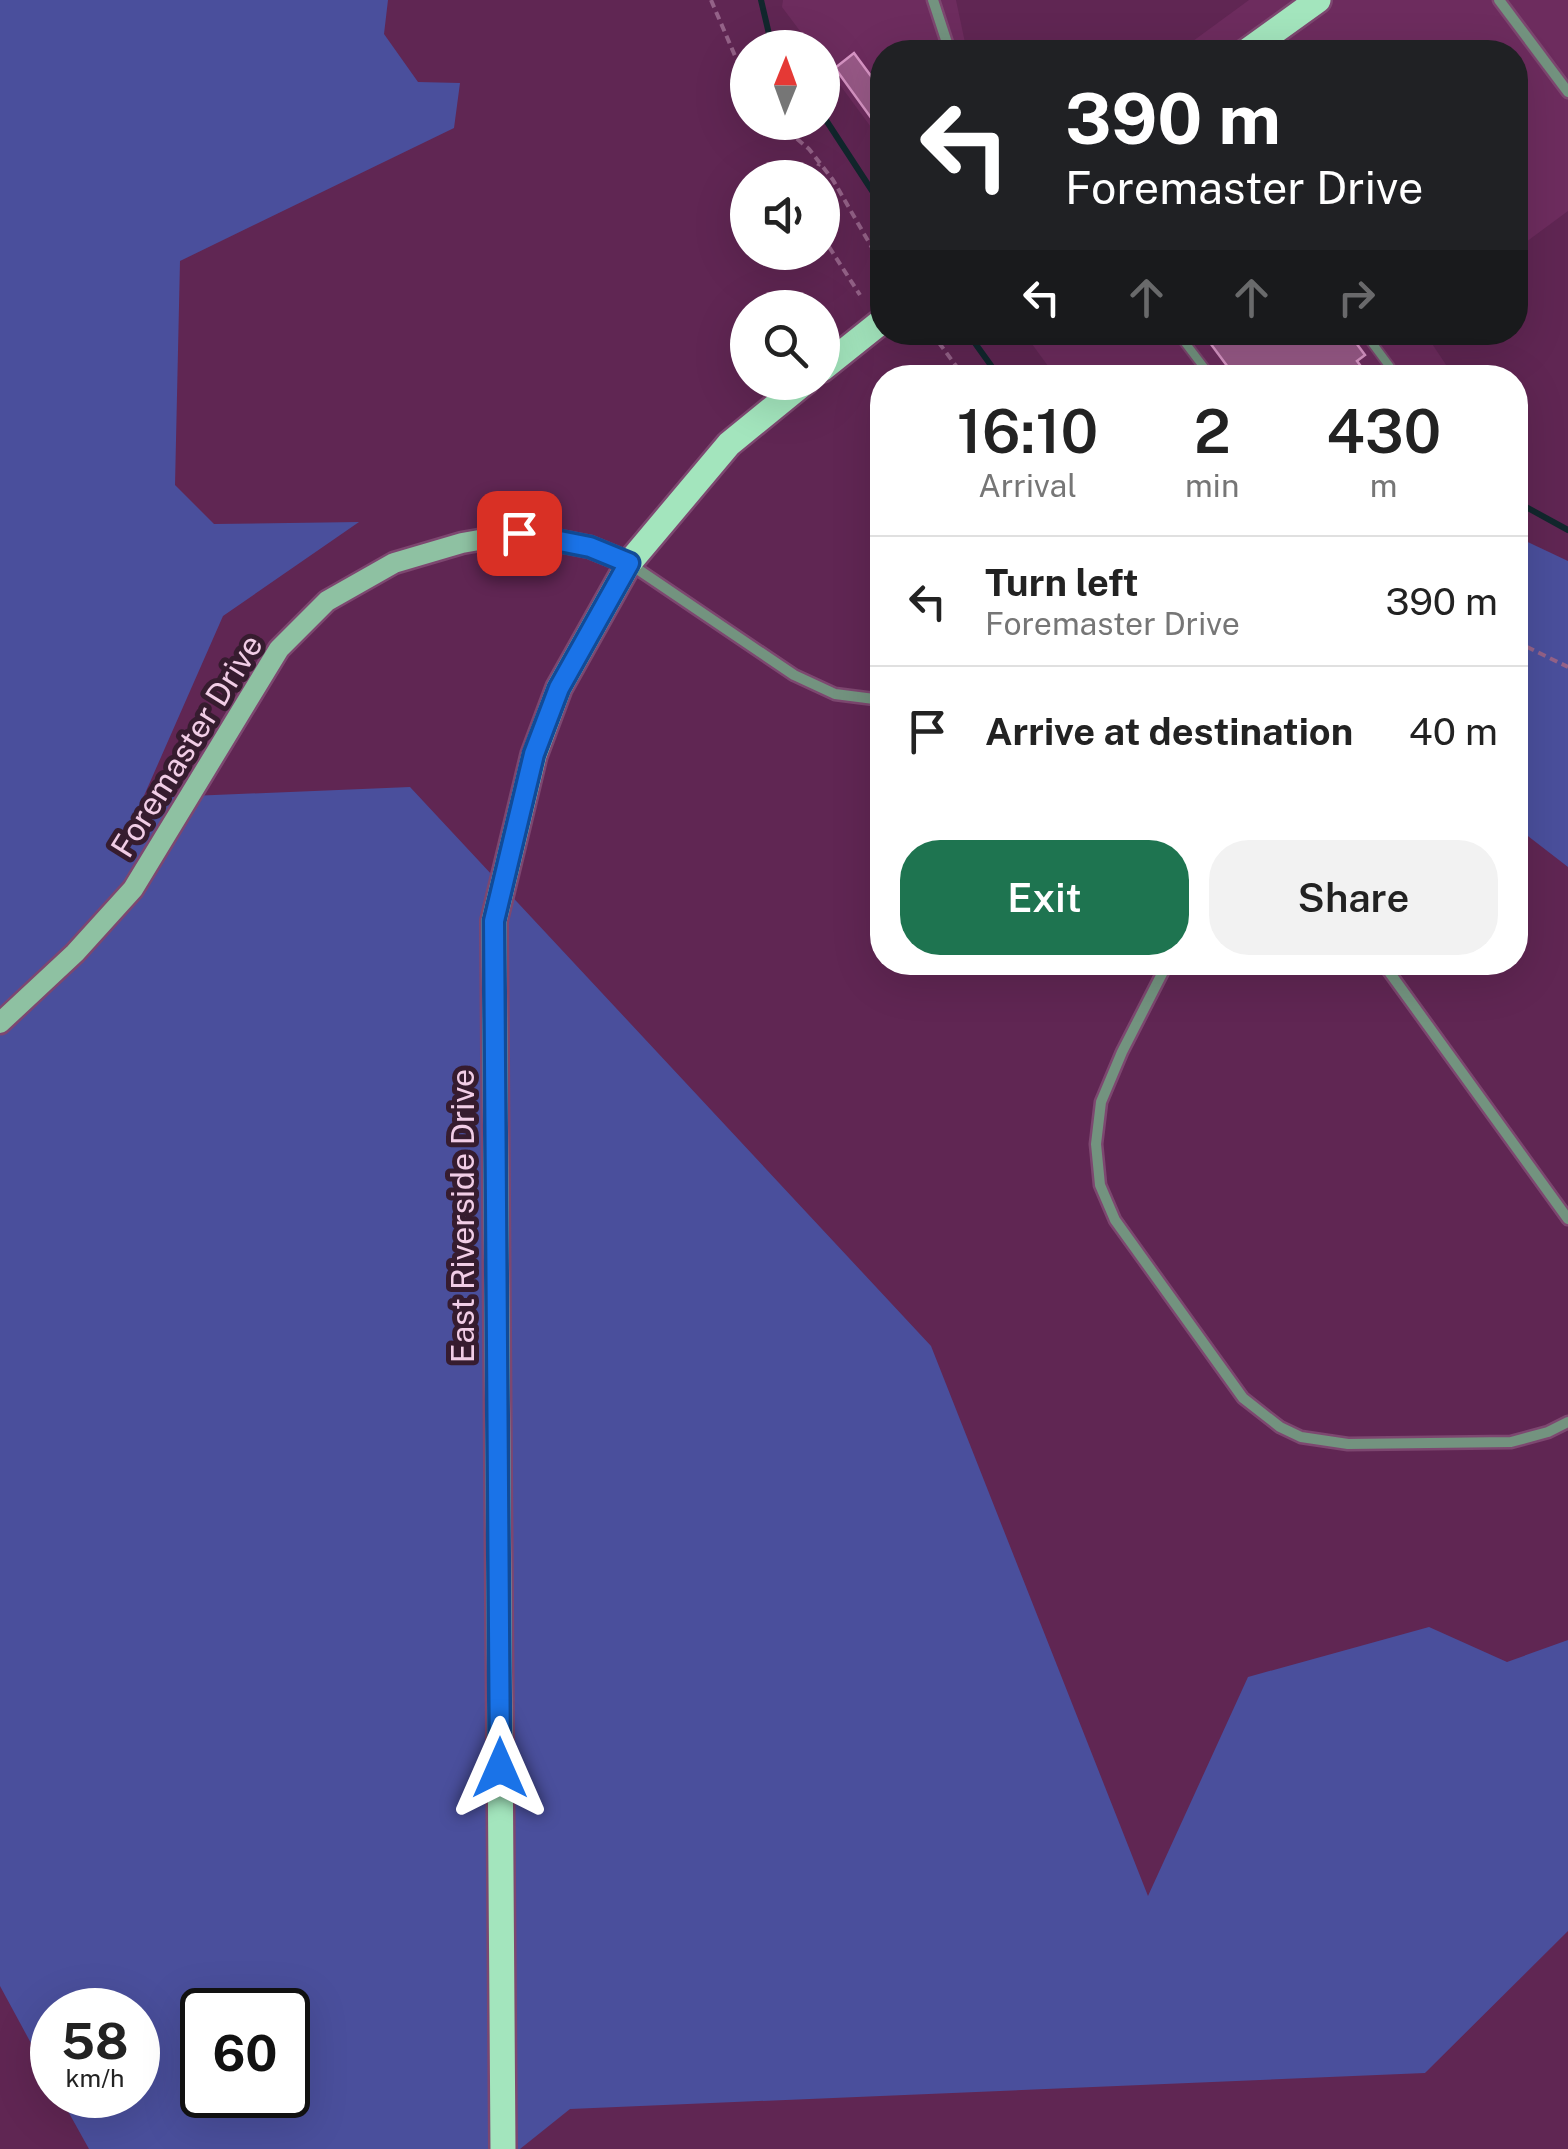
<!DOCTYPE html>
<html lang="en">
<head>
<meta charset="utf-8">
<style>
  body { margin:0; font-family:"Public Sans",sans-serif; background:#f2f2f2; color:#222; height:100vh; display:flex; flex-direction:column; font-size:38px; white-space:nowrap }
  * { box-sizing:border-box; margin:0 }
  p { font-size:32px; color:#767676 }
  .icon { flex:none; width:55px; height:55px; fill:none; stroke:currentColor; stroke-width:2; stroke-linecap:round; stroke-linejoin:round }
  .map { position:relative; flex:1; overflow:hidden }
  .sheet { position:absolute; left:870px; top:365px; width:658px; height:610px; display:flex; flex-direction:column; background:#fff; border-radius:40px; box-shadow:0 10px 40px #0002 }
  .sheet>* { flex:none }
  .hud { position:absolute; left:870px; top:40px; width:658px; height:305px; border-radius:40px; box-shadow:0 10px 40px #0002; background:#202124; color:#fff; overflow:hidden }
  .needle { width:65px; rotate:1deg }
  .controls { position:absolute; left:730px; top:30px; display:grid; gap:20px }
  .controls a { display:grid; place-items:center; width:110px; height:110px; border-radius:50%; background:#fff; box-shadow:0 10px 40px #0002; font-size:50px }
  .speed { position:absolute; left:30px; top:1988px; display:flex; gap:20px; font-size:50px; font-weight:700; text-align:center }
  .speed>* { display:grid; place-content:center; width:130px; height:130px; border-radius:50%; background:#fff; box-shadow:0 10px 40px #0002; line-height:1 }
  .speed small { font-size:25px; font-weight:400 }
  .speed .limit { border:5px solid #111; border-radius:15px; background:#fff; color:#111 }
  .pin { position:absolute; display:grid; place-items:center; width:85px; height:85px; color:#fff; margin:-42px; border-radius:20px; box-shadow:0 5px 15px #0006 }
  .me { position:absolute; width:110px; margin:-55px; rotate:0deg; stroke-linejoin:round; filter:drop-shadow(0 0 8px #0008) }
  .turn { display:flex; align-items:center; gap:35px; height:210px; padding:0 30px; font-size:45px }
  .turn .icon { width:130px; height:130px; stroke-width:2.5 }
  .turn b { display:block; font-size:70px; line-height:85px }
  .lanes { display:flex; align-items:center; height:95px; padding:0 30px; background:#0003; justify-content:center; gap:50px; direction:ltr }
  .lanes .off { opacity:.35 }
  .eta { display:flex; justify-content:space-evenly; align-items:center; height:170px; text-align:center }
  .eta b { font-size:60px; font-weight:600; line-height:70px }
  .cta { display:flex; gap:20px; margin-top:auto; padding:20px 30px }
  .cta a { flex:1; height:115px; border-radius:40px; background:#1e7450; color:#fff; font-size:40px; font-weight:600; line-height:115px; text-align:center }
  .cta a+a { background:#f2f2f2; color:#222 }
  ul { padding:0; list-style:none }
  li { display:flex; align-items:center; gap:30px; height:130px; padding:0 30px; border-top:2px solid #e0e0e0 }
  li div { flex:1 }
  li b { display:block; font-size:38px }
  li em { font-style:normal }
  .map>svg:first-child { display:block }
  .built { fill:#6d2c5e }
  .green { fill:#4a4f9c; fill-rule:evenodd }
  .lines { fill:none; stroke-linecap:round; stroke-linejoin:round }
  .stream { stroke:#12272d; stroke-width:6 }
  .building { fill:#995a88; stroke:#d996c6; stroke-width:2.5 }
  .lane-casing { stroke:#7d4770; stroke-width:12 }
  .street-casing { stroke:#7d4770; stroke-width:15 }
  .secondary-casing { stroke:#7d4770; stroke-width:25 }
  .primary-casing { stroke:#7d4770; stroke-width:30 }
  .path { stroke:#946288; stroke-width:4; stroke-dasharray:8 5; stroke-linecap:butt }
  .lane { stroke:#73937f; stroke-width:8 }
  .street { stroke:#73937f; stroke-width:10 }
  .secondary { stroke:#8ec1a2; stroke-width:20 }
  .primary { stroke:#a3e5bd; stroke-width:25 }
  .route-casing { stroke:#114b97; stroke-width:25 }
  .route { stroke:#1a73e8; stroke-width:18 }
  .labels { text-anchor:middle; stroke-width:10; stroke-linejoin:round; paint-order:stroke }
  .street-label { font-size:32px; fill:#f1cde6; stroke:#361c2f }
</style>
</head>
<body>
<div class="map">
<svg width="1568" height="2149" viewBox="0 0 1568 2149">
  <rect width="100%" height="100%" fill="#602653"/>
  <!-- built -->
  <g class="built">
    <path d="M 783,0 L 956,0 L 967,52 L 882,52 L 882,142 L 823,62 L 822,48 L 812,47 L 782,7 Z"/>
    <path d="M 1249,0 L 1568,0 L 1568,211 L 1515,250 L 1515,52 L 1178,52 Z"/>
    <path d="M 1024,333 L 1425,333 L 1454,377 L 1056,377 Z"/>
  </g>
  <!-- green -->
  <g class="green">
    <path d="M 0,0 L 388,0 L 384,34 L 418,82 L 460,83 L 454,128 L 180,261 L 175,485 L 214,524 L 359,522 L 223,616 L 143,798 L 410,787 L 931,1346 L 1148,1896 L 1248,1677 L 1429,1627 L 1507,1662 L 1568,1640 L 1568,1931 L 1425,2073 L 570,2109 L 520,2149 L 89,2149 L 59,2095 L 138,2095 L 138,2010 L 52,2010 L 52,2082 L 0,1986 ZM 202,2010 L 288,2010 L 288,2095 L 202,2095 Z"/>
    <path d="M 1515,536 L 1568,561 L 1568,867 L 1515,826 Z"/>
  </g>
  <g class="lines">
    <!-- stream -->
    <g class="stream">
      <path d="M 761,0 L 769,34 L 778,48"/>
      <path d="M 822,114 L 882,206"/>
      <path d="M 967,332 L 1000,378"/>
      <path d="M 1515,501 L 1568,530"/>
    </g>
  </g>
  <!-- building -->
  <g class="building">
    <path d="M 854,53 L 882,91 L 882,133 L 835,68 Z"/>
    <path d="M 1202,332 L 1348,332 L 1365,355 L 1357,361 L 1363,369 L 1351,378 L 1236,378 Z"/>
  </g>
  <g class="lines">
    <defs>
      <g id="lane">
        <path d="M 1177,332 L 1212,378"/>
        <path d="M 1364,332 L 1390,367 L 1375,378"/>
      </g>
      <g id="street">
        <path d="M 933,0 L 950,52"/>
        <path d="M 1499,0 L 1568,92"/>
        <path d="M 630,564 L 794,675 L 835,694 L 882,700"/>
        <path d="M 1168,962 L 1122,1052 L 1101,1102 L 1096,1144 L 1100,1185 L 1115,1220 L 1243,1398 L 1280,1427 L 1301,1437 L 1348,1444 L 1511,1442 L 1548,1432 L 1568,1422"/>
        <path d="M 1382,962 L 1568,1219"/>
      </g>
      <path id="secondary" d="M 0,1023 L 75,953 L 133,889 L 279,649 L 327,601 L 394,563 L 462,543 L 519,533 L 590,547 L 629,563"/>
      <g id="primary">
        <path d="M 1246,52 L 1318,0"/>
        <path d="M 822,369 L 882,321"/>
        <path d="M 503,2149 L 494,921 L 534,755 L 559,688 L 629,563 L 729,444 L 805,382"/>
      </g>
    </defs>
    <!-- lane casing -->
    <use href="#lane" class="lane-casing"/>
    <!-- street casing -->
    <use href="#street" class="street-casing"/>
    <!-- secondary casing -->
    <use href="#secondary" class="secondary-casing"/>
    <!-- primary casing -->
    <use href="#primary" class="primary-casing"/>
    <!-- path -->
    <g class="path">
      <path d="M 711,0 L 748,86"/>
      <path d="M 777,122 L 809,149 L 833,180 L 882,265"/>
      <path d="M 813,178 L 819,164"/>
      <path d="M 822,236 L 860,295"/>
      <path d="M 931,332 L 965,378"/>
      <path d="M 1515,641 L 1568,667"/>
    </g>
    <!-- lane -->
    <use href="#lane" class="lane"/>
    <!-- street -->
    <use href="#street" class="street"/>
    <!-- secondary -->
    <use href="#secondary" class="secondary"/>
    <!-- primary -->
    <use href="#primary" class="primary"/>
  </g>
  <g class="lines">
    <defs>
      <path id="route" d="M 500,1768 L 494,921 L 534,754 L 559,688 L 629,563 L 590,547 L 519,533"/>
    </defs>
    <!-- route casing -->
    <use href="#route" class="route-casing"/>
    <!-- route -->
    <use href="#route" class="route"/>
  </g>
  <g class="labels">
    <!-- street labels -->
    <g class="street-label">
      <text transform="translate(187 746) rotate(-58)" y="11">Foremaster Drive</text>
      <text transform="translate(463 1216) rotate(-90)" y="11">East Riverside Drive</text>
    </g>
  </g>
</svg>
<div class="controls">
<a><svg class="needle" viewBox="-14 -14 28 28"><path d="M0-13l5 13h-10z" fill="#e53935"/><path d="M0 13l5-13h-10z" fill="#767676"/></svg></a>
<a><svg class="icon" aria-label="sound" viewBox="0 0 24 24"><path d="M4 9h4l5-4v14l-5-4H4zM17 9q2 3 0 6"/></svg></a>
<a><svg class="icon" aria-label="search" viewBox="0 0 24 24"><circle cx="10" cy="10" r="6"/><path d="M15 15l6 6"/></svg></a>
</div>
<div class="speed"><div>58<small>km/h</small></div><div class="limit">60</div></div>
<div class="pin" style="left:519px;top:533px;background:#d93025"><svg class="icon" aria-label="arrive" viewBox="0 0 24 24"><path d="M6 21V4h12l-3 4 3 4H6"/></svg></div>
<svg class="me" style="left:500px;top:1768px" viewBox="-20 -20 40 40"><path d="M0-17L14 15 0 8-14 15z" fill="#1a73e8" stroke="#fff" stroke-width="4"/></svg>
<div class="hud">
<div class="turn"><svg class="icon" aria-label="left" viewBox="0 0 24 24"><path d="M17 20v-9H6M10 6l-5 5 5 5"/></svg><div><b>390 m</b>Foremaster Drive</div></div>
<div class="lanes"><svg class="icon" aria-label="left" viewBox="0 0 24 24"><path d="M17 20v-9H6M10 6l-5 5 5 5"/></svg><svg class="icon off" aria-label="ahead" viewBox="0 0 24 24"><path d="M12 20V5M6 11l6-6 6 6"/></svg><svg class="icon off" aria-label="ahead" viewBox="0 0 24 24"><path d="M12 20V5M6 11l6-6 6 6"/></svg><svg class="icon off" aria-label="right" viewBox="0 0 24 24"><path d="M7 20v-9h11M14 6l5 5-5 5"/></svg></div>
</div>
<section class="sheet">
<div class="eta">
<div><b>16:10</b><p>Arrival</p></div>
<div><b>2</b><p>min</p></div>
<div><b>430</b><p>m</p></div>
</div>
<ul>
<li><svg class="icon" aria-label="left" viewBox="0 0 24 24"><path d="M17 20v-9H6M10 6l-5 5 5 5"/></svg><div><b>Turn left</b><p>Foremaster Drive</p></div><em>390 m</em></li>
<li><svg class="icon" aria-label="arrive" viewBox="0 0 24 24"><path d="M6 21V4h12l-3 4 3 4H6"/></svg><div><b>Arrive at destination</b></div><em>40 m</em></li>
</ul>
<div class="cta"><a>Exit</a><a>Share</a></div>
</section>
</div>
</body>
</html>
